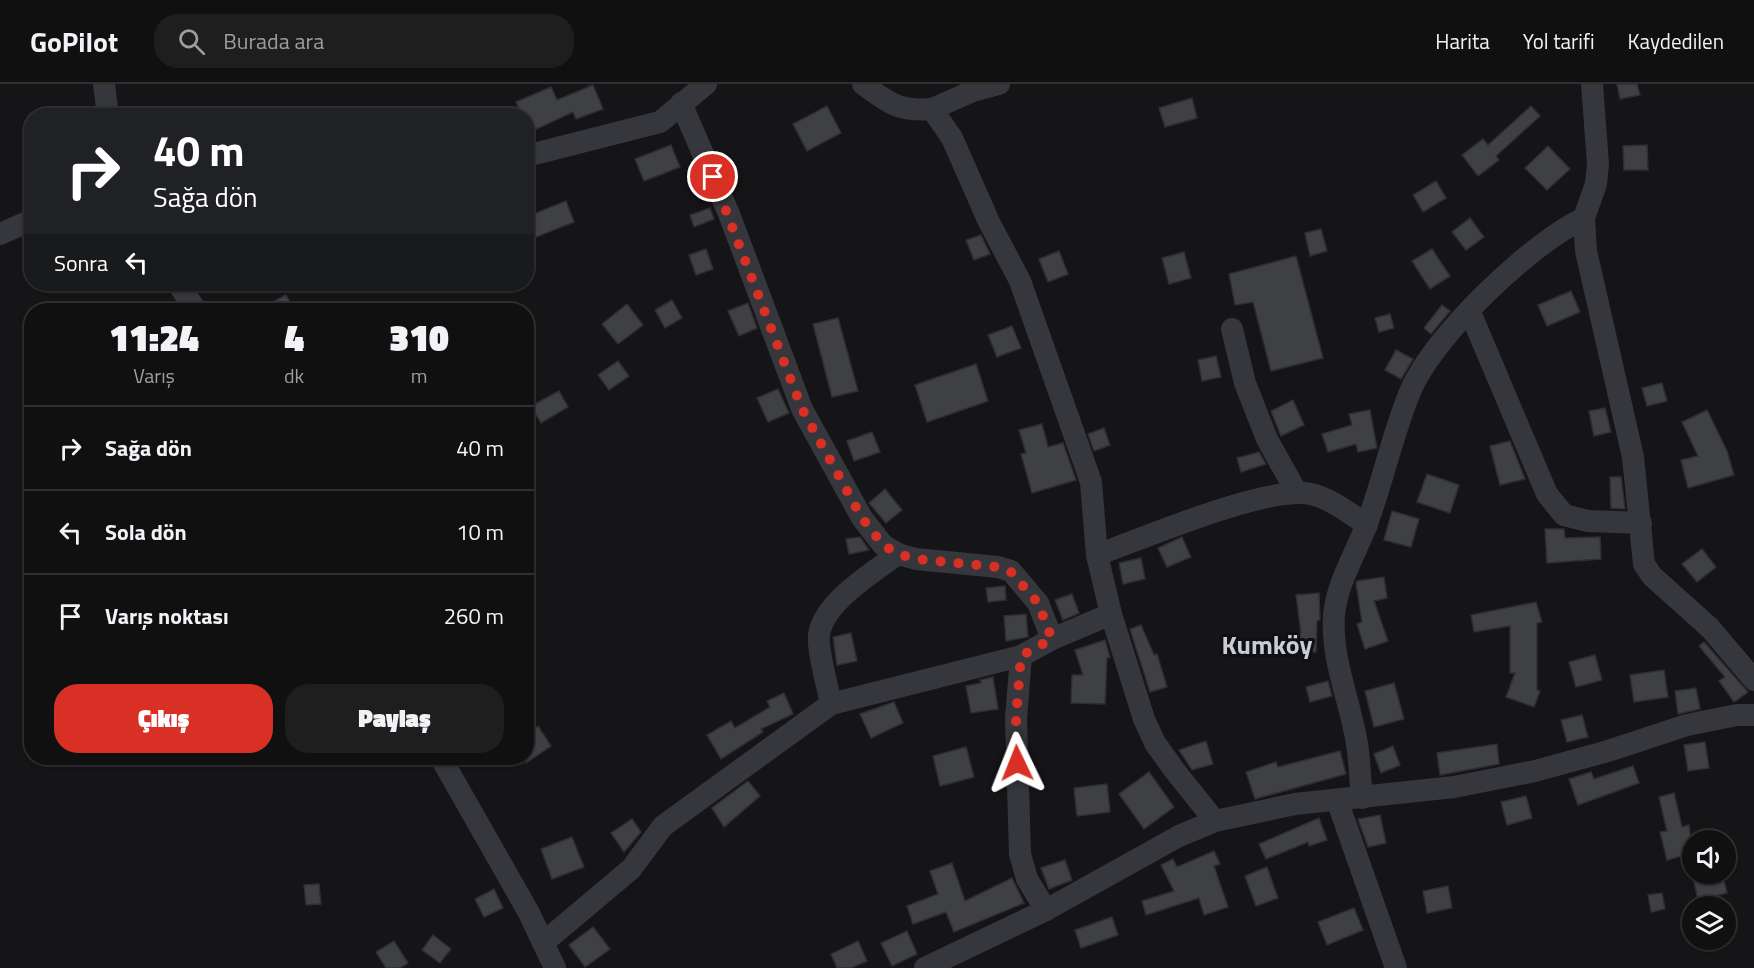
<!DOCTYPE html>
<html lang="tr">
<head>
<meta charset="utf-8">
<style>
  body { margin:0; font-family:"Titillium Web",sans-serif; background:#1e1e1f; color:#f1f3f6; height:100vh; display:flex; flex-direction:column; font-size:22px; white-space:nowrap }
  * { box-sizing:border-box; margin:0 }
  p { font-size:20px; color:#9c9d9f }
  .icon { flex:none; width:33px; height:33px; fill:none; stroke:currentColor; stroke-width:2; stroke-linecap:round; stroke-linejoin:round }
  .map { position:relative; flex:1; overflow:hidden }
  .side { position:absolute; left:24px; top:219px; width:510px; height:462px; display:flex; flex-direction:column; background:#101011; border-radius:24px; box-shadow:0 2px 4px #0004,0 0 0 2px #303031 }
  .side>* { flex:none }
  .hud { position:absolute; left:24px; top:24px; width:510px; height:183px; border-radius:24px; box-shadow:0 2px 4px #0004,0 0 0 2px #303031; background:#202124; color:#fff; overflow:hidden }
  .tools { position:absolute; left:1682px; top:746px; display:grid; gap:12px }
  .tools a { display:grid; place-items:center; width:54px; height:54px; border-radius:50%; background:#101011; box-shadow:0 2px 4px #0004,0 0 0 2px #303031; font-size:30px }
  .pin { position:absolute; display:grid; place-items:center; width:51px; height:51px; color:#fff; margin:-26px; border:3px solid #fff; border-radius:50%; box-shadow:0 2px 6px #0007 }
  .me { position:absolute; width:66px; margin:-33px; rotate:358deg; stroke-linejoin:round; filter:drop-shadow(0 0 4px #0008) }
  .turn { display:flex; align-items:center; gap:21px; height:126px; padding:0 30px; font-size:27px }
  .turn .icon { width:78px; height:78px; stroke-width:2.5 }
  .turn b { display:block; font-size:42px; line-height:51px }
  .then { display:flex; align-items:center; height:57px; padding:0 30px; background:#0003; gap:12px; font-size:22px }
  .eta { display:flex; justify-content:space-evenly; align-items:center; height:102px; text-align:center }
  .eta b { font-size:36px; font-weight:800; line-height:42px }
  .primary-button { display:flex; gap:12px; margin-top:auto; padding:12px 30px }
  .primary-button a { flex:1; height:69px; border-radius:24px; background:#d93025; color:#fff; font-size:24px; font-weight:800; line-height:69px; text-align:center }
  .primary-button a+a { background:#1e1e1f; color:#f1f3f6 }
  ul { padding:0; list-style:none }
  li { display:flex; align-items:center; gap:18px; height:84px; padding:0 30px; border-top:2px solid #303031 }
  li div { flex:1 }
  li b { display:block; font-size:22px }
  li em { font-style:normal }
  header { display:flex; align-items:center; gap:36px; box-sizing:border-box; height:84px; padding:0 30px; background:#101011; border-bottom:2px solid #303031 }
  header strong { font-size:28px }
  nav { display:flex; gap:33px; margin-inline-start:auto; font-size:21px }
  .search { width:420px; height:54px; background:#1e1e1f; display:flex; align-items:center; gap:15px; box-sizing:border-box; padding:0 21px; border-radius:24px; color:#9c9d9f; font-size:22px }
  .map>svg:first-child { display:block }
  .building { fill:#3f4044; stroke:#2f2f33; stroke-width:1.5 }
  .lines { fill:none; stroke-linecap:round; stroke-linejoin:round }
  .minor { stroke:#36373c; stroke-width:22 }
  .route { stroke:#d93025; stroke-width:10; stroke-dasharray:0 18 }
  .labels { text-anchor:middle; stroke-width:6; stroke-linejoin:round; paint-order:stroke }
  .quarter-label { font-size:26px; font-weight:bold; fill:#c8ccd4; stroke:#101012 }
</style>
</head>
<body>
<header>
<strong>GoPilot</strong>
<div class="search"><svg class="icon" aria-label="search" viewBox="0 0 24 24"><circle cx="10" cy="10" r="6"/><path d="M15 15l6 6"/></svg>Burada ara</div>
<nav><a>Harita</a><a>Yol tarifi</a><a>Kaydedilen</a></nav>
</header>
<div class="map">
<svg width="1754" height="884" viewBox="0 0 1754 884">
  <rect width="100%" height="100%" fill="#151517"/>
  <!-- building -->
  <g class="building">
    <path d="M 1617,0 L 1637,0 L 1640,11 L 1620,15 Z"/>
    <path d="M 593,1 L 603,25 L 576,35 L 573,28 L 530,48 L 526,32 L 522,32 L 516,18 L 551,3 L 557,16 Z"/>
    <path d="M 1192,14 L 1197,34 L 1165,43 L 1159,24 Z"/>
    <path d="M 827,22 L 841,49 L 807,67 L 793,40 Z"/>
    <path d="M 1531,22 L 1540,32 L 1496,72 L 1499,76 L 1478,92 L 1462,71 L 1483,55 L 1488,61 Z"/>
    <path d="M 671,61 L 680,83 L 644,97 L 635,75 Z"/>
    <path d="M 1647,61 L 1648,86 L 1624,86 L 1623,62 Z"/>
    <path d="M 1548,62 L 1570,85 L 1547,106 L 1525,84 Z"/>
    <path d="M 1436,97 L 1446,114 L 1423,128 L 1413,111 Z"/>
    <path d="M 566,117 L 574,138 L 526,157 L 526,133 Z"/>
    <path d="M 710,124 L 714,135 L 694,143 L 690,131 Z"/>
    <path d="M 1470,134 L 1484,153 L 1466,166 L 1452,148 Z"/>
    <path d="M 1321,145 L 1327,167 L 1310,172 L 1305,149 Z"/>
    <path d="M 981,151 L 990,170 L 974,176 L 966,156 Z"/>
    <path d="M 706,165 L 713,185 L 696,191 L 689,171 Z"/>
    <path d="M 1432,165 L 1450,192 L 1430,205 L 1412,177 Z"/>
    <path d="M 1059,167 L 1068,190 L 1048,198 L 1039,175 Z"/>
    <path d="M 1184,168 L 1191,194 L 1169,200 L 1162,174 Z"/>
    <path d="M 1296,172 L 1323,274 L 1271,287 L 1253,218 L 1235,221 L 1229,190 Z"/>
    <path d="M 1571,207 L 1580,228 L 1547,242 L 1538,221 Z"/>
    <path d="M 286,211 L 294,226 L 257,226 Z"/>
    <path d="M 672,216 L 682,234 L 665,244 L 655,226 Z"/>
    <path d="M 748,219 L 757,244 L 739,252 L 728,227 Z"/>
    <path d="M 627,220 L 643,241 L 618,260 L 602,240 Z"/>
    <path d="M 1442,221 L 1450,227 L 1431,250 L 1424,244 Z"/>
    <path d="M 1390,230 L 1394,244 L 1379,248 L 1375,234 Z"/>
    <path d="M 838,234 L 858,307 L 832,313 L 813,240 Z"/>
    <path d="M 1012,242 L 1021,264 L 997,273 L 988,251 Z"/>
    <path d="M 1396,266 L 1413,275 L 1401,295 L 1385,286 Z"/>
    <path d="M 1216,272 L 1221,293 L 1202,297 L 1198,276 Z"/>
    <path d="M 618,277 L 629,292 L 609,306 L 598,291 Z"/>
    <path d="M 976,280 L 988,317 L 927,338 L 915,301 Z"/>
    <path d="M 1662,299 L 1667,317 L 1647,322 L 1642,304 Z"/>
    <path d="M 778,305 L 789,329 L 768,338 L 757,314 Z"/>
    <path d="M 559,307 L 568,323 L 541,339 L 531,322 Z"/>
    <path d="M 1293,316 L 1304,341 L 1281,352 L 1271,327 Z"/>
    <path d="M 1605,324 L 1611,348 L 1594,352 L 1589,327 Z"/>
    <path d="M 1370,326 L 1377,364 L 1358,368 L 1356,360 L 1328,368 L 1322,350 L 1352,341 L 1349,330 Z"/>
    <path d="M 1707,326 L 1727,367 L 1734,391 L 1688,404 L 1681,376 L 1698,372 L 1682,338 Z"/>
    <path d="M 1042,340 L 1048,363 L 1063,359 L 1076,396 L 1032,409 L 1021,370 L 1026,369 L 1019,346 Z"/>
    <path d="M 1104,344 L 1110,361 L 1094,367 L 1088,350 Z"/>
    <path d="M 872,348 L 880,368 L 854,377 L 847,357 Z"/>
    <path d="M 1510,357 L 1525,395 L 1500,401 L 1490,362 Z"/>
    <path d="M 1259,368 L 1266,380 L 1241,388 L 1237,374 Z"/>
    <path d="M 1427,390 L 1459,401 L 1450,429 L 1417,418 Z"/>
    <path d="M 1610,393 L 1621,393 L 1625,425 L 1611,424 Z"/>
    <path d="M 885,405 L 902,426 L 886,439 L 869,419 Z"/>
    <path d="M 1392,427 L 1419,435 L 1411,463 L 1384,456 Z"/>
    <path d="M 1545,445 L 1564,445 L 1565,454 L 1600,453 L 1601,475 L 1547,479 Z"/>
    <path d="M 860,453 L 869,466 L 849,470 L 846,455 Z"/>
    <path d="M 1182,453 L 1191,473 L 1167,483 L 1158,464 Z"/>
    <path d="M 1702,465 L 1716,483 L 1697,498 L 1682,480 Z"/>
    <path d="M 1141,474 L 1145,495 L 1123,500 L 1119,479 Z"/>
    <path d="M 1384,493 L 1387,514 L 1374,517 L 1388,557 L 1365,565 L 1357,540 L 1362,538 L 1356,499 L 1357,497 Z"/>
    <path d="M 1005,502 L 1006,516 L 988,518 L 986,504 Z"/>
    <path d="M 1319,509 L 1320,536 L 1317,537 L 1316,568 L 1295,568 L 1296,549 L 1301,549 L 1296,511 Z"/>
    <path d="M 1072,510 L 1079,529 L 1063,536 L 1055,516 Z"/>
    <path d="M 1536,518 L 1542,538 L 1537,539 L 1537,606 L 1540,607 L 1534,623 L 1506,613 L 1515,589 L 1510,589 L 1510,542 L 1474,548 L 1471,531 Z"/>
    <path d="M 1026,530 L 1028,553 L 1006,557 L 1004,532 Z"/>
    <path d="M 1141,541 L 1154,571 L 1157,570 L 1167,603 L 1150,608 L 1130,545 Z"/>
    <path d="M 851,549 L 857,577 L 837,581 L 833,553 Z"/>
    <path d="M 1105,556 L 1110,573 L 1107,574 L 1105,620 L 1071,619 L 1072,591 L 1083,591 L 1075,566 Z"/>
    <path d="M 1704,558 L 1748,608 L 1734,618 L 1719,597 L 1725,593 L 1699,562 Z"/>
    <path d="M 1595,571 L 1602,596 L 1576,603 L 1569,578 Z"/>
    <path d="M 1664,586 L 1668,613 L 1634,618 L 1630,591 Z"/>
    <path d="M 993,593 L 998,625 L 971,629 L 966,602 L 981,599 L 980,596 Z"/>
    <path d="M 1328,597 L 1332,612 L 1310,618 L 1306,603 Z"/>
    <path d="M 1394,599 L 1404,635 L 1374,643 L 1365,607 Z"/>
    <path d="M 1696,604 L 1700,625 L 1678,630 L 1675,607 Z"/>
    <path d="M 784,609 L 793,630 L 761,645 L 763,648 L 721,675 L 707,651 L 731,637 L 735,644 L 770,623 L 767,617 Z"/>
    <path d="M 894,618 L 903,639 L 871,654 L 860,630 Z"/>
    <path d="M 1582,631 L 1588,653 L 1567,658 L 1561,636 Z"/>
    <path d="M 538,642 L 551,662 L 526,679 L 526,650 Z"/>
    <path d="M 1206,657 L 1213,680 L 1192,686 L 1179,666 Z"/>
    <path d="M 1705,658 L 1709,684 L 1688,687 L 1684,661 Z"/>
    <path d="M 1497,660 L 1499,680 L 1440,691 L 1437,669 Z"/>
    <path d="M 1393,662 L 1400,681 L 1381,689 L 1374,670 Z"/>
    <path d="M 966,663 L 974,693 L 940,702 L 933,672 Z"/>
    <path d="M 1340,667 L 1346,690 L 1255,715 L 1246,688 L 1276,678 L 1278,683 Z"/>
    <path d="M 1633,682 L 1639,699 L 1578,721 L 1569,695 L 1591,688 L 1594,695 Z"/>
    <path d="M 1149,688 L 1174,723 L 1144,745 L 1119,710 Z"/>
    <path d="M 748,697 L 760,712 L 724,743 L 712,724 Z"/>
    <path d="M 1107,700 L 1110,728 L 1077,732 L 1074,704 Z"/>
    <path d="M 1674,709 L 1682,743 L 1689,741 L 1692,769 L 1667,776 L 1660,748 L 1667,747 L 1659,713 Z"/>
    <path d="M 1526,712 L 1532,734 L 1507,741 L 1501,718 Z"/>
    <path d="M 1380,731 L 1386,759 L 1368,763 L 1358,735 Z"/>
    <path d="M 1319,734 L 1327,756 L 1309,762 L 1308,758 L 1266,775 L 1259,760 Z"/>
    <path d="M 632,735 L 641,748 L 624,768 L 611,749 Z"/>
    <path d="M 572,753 L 584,783 L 552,795 L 541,765 Z"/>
    <path d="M 1214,767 L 1220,780 L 1214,782 L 1228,823 L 1204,831 L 1199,814 L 1146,831 L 1142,817 L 1174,807 L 1161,781 L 1173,775 L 1177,783 Z"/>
    <path d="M 1065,776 L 1072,796 L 1049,805 L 1041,784 Z"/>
    <path d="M 952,779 L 965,817 L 1012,794 L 1024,819 L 954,848 L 946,828 L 913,840 L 907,822 L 938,810 L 930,787 Z"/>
    <path d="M 1267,783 L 1278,814 L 1256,822 L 1245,792 Z"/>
    <path d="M 1692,789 L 1722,789 L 1727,809 L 1698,816 Z"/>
    <path d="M 319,800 L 321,820 L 306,821 L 304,801 Z"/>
    <path d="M 1448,802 L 1452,824 L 1427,829 L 1423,807 Z"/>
    <path d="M 494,805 L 503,824 L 484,833 L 475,815 Z"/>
    <path d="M 1662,809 L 1665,825 L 1651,828 L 1648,811 Z"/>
    <path d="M 1354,824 L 1363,846 L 1327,861 L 1318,838 Z"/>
    <path d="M 1112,833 L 1118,851 L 1081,864 L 1075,846 Z"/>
    <path d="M 593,843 L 610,865 L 585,883 L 569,861 Z"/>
    <path d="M 907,847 L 917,870 L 892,882 L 881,859 Z"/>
    <path d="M 433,851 L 451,865 L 440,879 L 422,866 Z"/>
    <path d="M 394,857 L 408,879 L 400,884 L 386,884 L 376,868 Z"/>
    <path d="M 858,857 L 867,877 L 851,884 L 837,884 L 831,870 Z"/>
  </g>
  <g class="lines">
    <!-- minor -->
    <g class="minor">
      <path d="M 104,0 L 108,32"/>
      <path d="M 863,0 C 888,19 900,28 932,25 L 952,54 L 989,138 L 1020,197 L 1091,398 L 1097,471 L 1111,530 L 1144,635 L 1155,659 L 1175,687 L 1215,737"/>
      <path d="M 681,19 L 729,130 L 802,325 L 862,434 L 883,461 L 898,470 L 916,475 L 998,483 L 1011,487 L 1038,519 L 1052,555"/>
      <path d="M 932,25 L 973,7 L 999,0"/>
      <path d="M 526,72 L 660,38 L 706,0"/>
      <path d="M 1584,134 L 1586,167 L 1633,373 L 1644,480 L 1652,492 L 1710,544 L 1754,596"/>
      <path d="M 0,150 L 32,136"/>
      <path d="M 178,200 L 196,226"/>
      <path d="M 1470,228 L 1547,410 L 1564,431 L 1588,437 L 1641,439"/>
      <path d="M 1232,245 L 1245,299 L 1267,355 L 1297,409"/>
      <path d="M 1097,471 C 1144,454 1267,401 1311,410 C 1332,415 1350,430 1367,441"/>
      <path d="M 831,620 L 1021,572"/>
      <path d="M 441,674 L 529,829 L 555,884"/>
      <path d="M 1362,714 C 1360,696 1360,678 1357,660 C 1350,616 1331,576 1334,531 C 1337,499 1355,471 1366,442 C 1383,398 1392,351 1410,308 C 1433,252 1530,160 1584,134 L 1596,100 L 1598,80 L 1592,0"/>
      <path d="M 1337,716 L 1396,884"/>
      <path d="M 1046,826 L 1027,795 L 1020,770 L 1016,634 L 1021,572 L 1052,555 L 1111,530"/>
      <path d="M 543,859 L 631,785 L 663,742 L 831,620 C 828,604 817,565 819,551 C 823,519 873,488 898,470"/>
      <path d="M 925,884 L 1046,826 L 1179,752 L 1215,737 L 1295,720 L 1454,703 L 1535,687 L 1608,667 L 1687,641 L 1737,631 L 1754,631"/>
    </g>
  </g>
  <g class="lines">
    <!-- route -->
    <path class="route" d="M 713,93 L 802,325 L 862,434 L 883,461 L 898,470 L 916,475 L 998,483 L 1011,488 L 1038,519 L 1052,555 L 1021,572 L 1016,634 L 1017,679"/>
  </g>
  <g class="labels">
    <!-- quarter labels -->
    <g class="quarter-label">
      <text x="1267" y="570">Kumköy</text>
    </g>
  </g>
</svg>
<div class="tools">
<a><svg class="icon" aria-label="sound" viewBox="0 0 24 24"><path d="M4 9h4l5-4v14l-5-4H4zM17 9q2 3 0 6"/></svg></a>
<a><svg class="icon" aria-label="layers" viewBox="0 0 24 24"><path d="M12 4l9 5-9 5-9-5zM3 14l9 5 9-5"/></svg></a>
</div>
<div class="pin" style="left:713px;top:93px;background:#d93025"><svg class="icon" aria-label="arrive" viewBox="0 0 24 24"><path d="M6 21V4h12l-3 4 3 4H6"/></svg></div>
<svg class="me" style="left:1017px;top:679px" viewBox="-20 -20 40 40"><path d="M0-17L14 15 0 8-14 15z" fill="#d93025" stroke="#fff" stroke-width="4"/></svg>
<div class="hud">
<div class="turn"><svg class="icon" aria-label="right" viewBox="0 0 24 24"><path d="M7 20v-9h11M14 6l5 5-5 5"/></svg><div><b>40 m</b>Sağa dön</div></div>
<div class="then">Sonra<svg class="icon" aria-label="left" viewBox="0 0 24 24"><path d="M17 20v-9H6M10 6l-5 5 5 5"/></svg></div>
</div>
<section class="side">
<div class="eta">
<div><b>11:24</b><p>Varış</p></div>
<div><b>4</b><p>dk</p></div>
<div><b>310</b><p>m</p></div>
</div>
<ul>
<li><svg class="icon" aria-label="right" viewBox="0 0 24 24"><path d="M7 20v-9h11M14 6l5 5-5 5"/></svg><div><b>Sağa dön</b></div><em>40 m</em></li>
<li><svg class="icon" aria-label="left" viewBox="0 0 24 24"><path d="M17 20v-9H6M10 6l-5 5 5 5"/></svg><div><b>Sola dön</b></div><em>10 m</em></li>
<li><svg class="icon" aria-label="arrive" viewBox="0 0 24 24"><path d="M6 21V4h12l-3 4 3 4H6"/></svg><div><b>Varış noktası</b></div><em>260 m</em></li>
</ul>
<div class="primary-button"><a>Çıkış</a><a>Paylaş</a></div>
</section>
</div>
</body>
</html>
